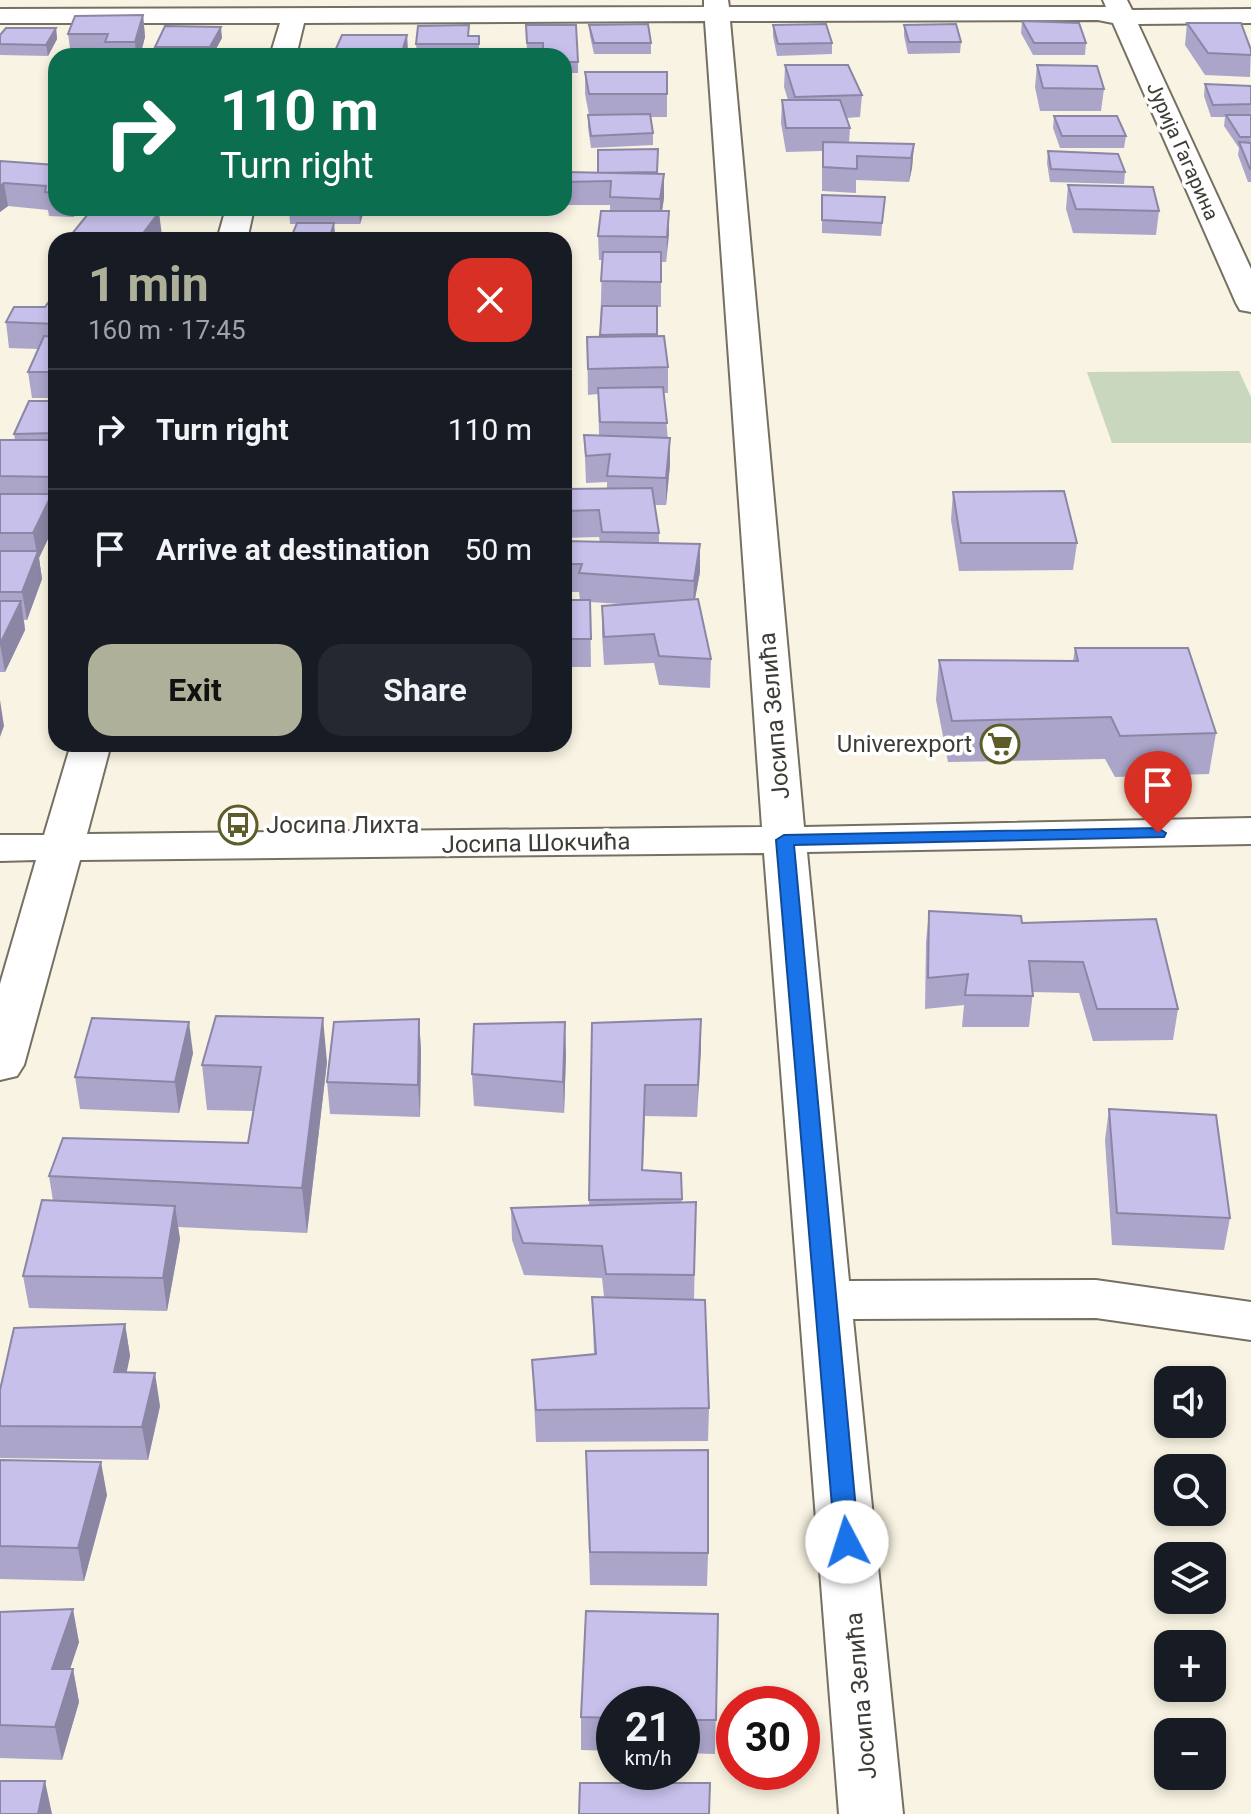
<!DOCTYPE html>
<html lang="en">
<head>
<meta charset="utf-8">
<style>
  body { margin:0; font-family:Roboto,sans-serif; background:#242831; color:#f1f3f6; height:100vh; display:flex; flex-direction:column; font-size:30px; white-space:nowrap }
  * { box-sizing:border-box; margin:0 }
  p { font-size:26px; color:#9ea1a6 }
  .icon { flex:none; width:44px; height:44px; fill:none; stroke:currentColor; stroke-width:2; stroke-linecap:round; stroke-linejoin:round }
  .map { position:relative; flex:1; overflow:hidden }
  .sheet { position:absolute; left:48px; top:232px; width:524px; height:520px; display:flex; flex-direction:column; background:#171b24; border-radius:24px; box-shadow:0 4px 12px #0003 }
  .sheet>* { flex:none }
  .hud { position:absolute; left:48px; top:48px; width:524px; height:168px; border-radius:24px; box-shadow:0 4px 12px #0003; background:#0b6e4f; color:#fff; overflow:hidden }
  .fabs { position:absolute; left:1154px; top:1366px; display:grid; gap:16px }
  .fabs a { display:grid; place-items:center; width:72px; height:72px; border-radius:16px; background:#171b24; box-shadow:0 4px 12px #0003; font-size:40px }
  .speed { position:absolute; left:596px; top:1686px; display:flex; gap:16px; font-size:40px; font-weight:700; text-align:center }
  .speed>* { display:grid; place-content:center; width:104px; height:104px; border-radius:50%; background:#171b24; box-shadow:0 4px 12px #0003; line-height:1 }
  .speed small { font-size:20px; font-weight:400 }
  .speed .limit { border:12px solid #d22; background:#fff; color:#111 }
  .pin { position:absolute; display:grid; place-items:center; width:68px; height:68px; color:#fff; margin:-82px -34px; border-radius:50% 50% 50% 0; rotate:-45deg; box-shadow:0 0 8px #0007 }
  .pin .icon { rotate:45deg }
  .me { position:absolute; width:88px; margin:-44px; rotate:355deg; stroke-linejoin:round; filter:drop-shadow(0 0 6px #0008) }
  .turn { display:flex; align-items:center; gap:28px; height:168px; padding:0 40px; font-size:36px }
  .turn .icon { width:104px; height:104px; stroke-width:2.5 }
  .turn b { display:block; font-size:56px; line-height:68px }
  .round { display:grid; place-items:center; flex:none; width:84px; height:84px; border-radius:24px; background:#242831 }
  .summary { display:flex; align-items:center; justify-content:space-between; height:136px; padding:0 40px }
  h1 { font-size:48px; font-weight:700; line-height:60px; color:#afb09a }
  .action { display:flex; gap:16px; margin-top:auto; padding:16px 40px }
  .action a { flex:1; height:92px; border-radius:24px; background:#afb09a; color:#111; font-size:32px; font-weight:700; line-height:92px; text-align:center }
  .action a+a { background:#242831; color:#f1f3f6 }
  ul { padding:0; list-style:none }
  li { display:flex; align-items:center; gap:24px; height:120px; padding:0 40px; border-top:2px solid #363941 }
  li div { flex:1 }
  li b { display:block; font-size:30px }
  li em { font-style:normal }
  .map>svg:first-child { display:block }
  .green { fill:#c8d7bd }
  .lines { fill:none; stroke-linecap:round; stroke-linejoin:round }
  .minor-casing { stroke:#757062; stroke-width:4 }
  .minor { fill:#fff; fill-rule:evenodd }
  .wall { fill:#aba5ca }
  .shaded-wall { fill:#8b86a4 }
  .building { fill:#c7c0eb; stroke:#8b86a4; stroke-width:2 }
  .route { fill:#1a73e8; stroke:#114b97; stroke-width:2 }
  .labels { text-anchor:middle; stroke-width:7; stroke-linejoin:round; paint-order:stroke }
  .far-street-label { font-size:20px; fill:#3e3c35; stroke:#fff }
  .street-label { font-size:24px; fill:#3e3c35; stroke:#fff }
  .poi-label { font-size:24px; fill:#3e3c35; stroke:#fff; text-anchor:end }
</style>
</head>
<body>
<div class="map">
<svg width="1251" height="1814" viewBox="0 0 1251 1814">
  <rect width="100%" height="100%" fill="#f8f3e2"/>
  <!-- green -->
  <path class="green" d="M 1239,371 L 1251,397 L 1251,443 L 1112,443 L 1087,372 Z"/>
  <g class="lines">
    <defs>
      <g id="minor">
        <path d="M 704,0 L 728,0 L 729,7 L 1106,7 L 1103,0 L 1127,0 L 1132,10 L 1251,9 L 1251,23 L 1138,24 L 1251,269 L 1251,312 L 1240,310 L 1236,303 L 1113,23 L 1098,20 L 730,21 L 804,827 L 1251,818 L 1251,844 L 807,852 L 849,1281 L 1096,1280 L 1251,1302 L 1251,1340 L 1096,1318 L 853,1319 L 903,1814 L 839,1814 L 764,853 L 80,860 L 24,1065 L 17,1076 L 0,1080 L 0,984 L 36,860 L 0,861 L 0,835 L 44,835 L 71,744 L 111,744 L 87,834 L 762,827 L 705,21 L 304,23 L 296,56 L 270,56 L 280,23 L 0,23 L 0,9 L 704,7 Z"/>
        <path d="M 226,208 L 254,208 L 247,240 L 217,240 Z"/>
      </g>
    </defs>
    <!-- minor casing -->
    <use href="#minor" class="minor-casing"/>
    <!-- minor -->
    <use href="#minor" class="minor"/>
  </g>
  <!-- wall -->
  <g class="wall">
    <path d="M 143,15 L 145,37 L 140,56 L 71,56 L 68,34 Z"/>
    <path d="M 1022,21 L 1086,43 L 1085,55 L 1033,55 L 1021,33 Z"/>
    <path d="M 1187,23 L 1251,50 L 1250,77 L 1205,75 L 1185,45 Z"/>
    <path d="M 526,25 L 578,62 L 578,73 L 564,73 L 564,56 L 527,54 Z"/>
    <path d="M 589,25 L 651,43 L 651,54 L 594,54 L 590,36 Z"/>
    <path d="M 773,25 L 832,43 L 832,54 L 777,56 L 773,36 Z"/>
    <path d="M 904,25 L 961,42 L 960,53 L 908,54 L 904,36 Z"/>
    <path d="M 56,28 L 57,39 L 48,56 L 0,55 L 0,35 Z"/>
    <path d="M 407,35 L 408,56 L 335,56 L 334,53 Z"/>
    <path d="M 469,36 L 479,36 L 479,55 L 417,55 L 416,44 Z"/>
    <path d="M 222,38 L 212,56 L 156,56 L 155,47 Z"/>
    <path d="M 785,65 L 862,95 L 860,117 L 846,118 L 850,128 L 849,143 L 914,144 L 912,168 L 909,182 L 856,180 L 856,193 L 822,191 L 822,151 L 786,152 L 781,123 L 782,100 L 788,100 L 784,87 Z"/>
    <path d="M 1037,65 L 1104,89 L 1101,111 L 1040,111 L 1035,87 Z"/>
    <path d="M 585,72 L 667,72 L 667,117 L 651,117 L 653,133 L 653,145 L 591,148 L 588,127 L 588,115 L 589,115 L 585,94 Z"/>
    <path d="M 1205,84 L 1251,86 L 1251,182 L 1248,182 L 1238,155 L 1239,148 L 1224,126 L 1225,117 L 1211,117 L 1204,96 Z"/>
    <path d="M 1054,116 L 1126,136 L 1124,148 L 1060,148 L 1053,128 Z"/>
    <path d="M 658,149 L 657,174 L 664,198 L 662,211 L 669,211 L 666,262 L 661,262 L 661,307 L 657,307 L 657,336 L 668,367 L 668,393 L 664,393 L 670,465 L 666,505 L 655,505 L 659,533 L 659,543 L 700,544 L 700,572 L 695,599 L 711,659 L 710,688 L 659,685 L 654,663 L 604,665 L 602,634 L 602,606 L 622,604 L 590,602 L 591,667 L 564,667 L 564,600 L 580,600 L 579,592 L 564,592 L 564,541 L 600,542 L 599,537 L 564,538 L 564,489 L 607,488 L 607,482 L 586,483 L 584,435 L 599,435 L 598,394 L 588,395 L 587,337 L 600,337 L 602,260 L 599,260 L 598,236 L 610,211 L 610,205 L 564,205 L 564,172 L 598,173 Z"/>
    <path d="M 1048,151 L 1125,172 L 1124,184 L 1050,182 L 1047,163 Z"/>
    <path d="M 0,161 L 56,165 L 56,208 L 76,208 L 74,217 L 49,216 L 48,210 L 8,206 L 0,212 Z"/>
    <path d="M 1068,185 L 1159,211 L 1156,235 L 1073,233 L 1066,209 Z"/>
    <path d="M 822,195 L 885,197 L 881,236 L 822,233 Z"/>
    <path d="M 289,208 L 378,208 L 377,212 L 364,211 L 360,224 L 334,224 L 335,236 L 297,224 L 290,224 Z"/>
    <path d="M 56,270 L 56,287 L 53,274 Z"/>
    <path d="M 56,292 L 56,398 L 32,398 L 28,372 L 38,349 L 9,348 L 6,322 L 45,307 Z"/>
    <path d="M 56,401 L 56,504 L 53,504 L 56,522 L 39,558 L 42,579 L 27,620 L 24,620 L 25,630 L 5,672 L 0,672 L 0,440 L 15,440 L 14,434 Z"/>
    <path d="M 953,492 L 1077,543 L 1073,570 L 959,571 L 951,520 Z"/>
    <path d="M 1075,648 L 1216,733 L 1209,774 L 1115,777 L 1105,759 L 948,762 L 936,700 L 939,660 L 1073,661 Z"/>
    <path d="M 929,911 L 1022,923 L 1178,1009 L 1173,1040 L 1093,1041 L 1079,993 L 1033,992 L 1029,1027 L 962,1027 L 964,1005 L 925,1009 L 926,942 Z"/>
    <path d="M 419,1019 L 421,1051 L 420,1117 L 330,1114 L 327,1082 Z"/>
    <path d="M 701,1019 L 697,1117 L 645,1116 L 643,1170 L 681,1173 L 682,1202 L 696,1202 L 694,1300 L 709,1408 L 708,1441 L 536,1442 L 532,1360 L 594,1355 L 592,1297 L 604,1297 L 602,1278 L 524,1275 L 512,1240 L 511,1208 L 589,1205 L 592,1023 Z"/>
    <path d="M 193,1053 L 179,1113 L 80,1109 L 75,1077 Z"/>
    <path d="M 566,1054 L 564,1113 L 474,1106 L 472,1074 Z"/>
    <path d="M 327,1062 L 307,1233 L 178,1227 L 180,1239 L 167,1311 L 29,1308 L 23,1276 L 53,1201 L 49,1176 L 248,1143 L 253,1111 L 207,1110 L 202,1065 Z"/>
    <path d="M 1109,1109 L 1230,1218 L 1224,1250 L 1112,1245 L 1105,1140 Z"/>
    <path d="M 125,1324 L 130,1356 L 126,1372 L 160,1406 L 148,1460 L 0,1458 L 0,1390 Z"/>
    <path d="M 586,1451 L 708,1553 L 707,1586 L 590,1585 Z"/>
    <path d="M 0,1460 L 107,1495 L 84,1581 L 0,1579 Z"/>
    <path d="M 0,1612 L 79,1642 L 70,1669 L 73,1669 L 79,1702 L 62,1760 L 0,1758 Z"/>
    <path d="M 718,1614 L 715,1754 L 682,1753 L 682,1704 L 614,1704 L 614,1751 L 581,1750 L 581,1717 Z"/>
  </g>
  <!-- shaded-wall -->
  <g class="shaded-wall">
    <path d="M 143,15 L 145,37 L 140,56 L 136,56 L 135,42 Z"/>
    <path d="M 221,27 L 222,38 L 212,56 L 211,56 L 210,47 Z"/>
    <path d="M 56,28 L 57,39 L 48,56 L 46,45 Z"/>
    <path d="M 407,35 L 408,56 L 401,56 L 401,55 Z"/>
    <path d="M 914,144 L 912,168 L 909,182 L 911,158 Z"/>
    <path d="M 664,174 L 664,198 L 660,223 L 660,199 Z"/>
    <path d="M 4,183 L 8,206 L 0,212 L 0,186 Z"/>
    <path d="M 152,208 L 161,208 L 156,216 L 159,212 L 162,236 L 159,240 L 138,240 Z"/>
    <path d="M 359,208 L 364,208 L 364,211 L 360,224 Z"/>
    <path d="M 669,211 L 669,235 L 666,262 L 667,237 Z"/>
    <path d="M 334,223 L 335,236 L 334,240 L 329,240 Z"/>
    <path d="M 670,438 L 670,465 L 666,505 L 666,478 Z"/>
    <path d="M 52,494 L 56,522 L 39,558 L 42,579 L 27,620 L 22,592 L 37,554 L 33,533 Z"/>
    <path d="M 700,544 L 700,572 L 693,609 L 694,581 Z"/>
    <path d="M 21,601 L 25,630 L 5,672 L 0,644 Z"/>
    <path d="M 0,700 L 4,726 L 0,737 Z"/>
    <path d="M 323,1018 L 327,1062 L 307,1233 L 302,1188 Z"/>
    <path d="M 419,1019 L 421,1051 L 420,1117 L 418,1085 Z"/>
    <path d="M 701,1019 L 701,1050 L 697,1117 L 698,1085 Z"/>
    <path d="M 189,1022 L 193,1053 L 179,1113 L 175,1082 Z"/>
    <path d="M 565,1022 L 566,1054 L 564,1113 L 563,1082 Z"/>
    <path d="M 175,1206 L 180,1239 L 167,1311 L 163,1278 Z"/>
    <path d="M 125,1324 L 130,1356 L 120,1405 L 114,1372 Z"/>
    <path d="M 155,1373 L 160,1406 L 148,1460 L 142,1427 Z"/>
    <path d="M 101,1462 L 107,1495 L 84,1581 L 78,1548 Z"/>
    <path d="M 73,1609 L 79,1642 L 59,1702 L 52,1669 Z"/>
    <path d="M 73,1669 L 79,1702 L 62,1760 L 55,1727 Z"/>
    <path d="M 45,1781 L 52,1814 L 38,1814 Z"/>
  </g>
  <!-- building -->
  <g class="building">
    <path d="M 143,15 L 135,42 L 105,42 L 108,34 L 68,34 L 75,16 Z"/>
    <path d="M 1022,21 L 1079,23 L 1086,43 L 1034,43 Z"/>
    <path d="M 1187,23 L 1241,23 L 1251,50 L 1251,55 L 1208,53 Z"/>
    <path d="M 648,24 L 651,43 L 594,43 L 589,25 Z"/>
    <path d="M 826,24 L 832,43 L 778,44 L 773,25 Z"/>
    <path d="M 956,24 L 961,42 L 909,42 L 904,25 Z"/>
    <path d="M 469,25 L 468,36 L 479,36 L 479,44 L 416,44 L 418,26 Z"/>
    <path d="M 526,25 L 576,25 L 578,62 L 564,62 L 564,56 L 543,56 L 543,43 L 527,43 Z"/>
    <path d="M 165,26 L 221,27 L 210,47 L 155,47 Z"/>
    <path d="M 6,28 L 56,28 L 46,45 L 0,44 L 0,35 Z"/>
    <path d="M 342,35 L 407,35 L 401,55 L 334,53 Z"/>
    <path d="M 785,65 L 848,65 L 862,95 L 795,97 Z"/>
    <path d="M 1037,65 L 1097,66 L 1104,89 L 1043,88 Z"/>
    <path d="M 585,72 L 667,72 L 667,94 L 589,94 Z"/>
    <path d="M 1205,84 L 1251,86 L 1251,104 L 1213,105 Z"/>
    <path d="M 782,100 L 840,100 L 850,128 L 786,128 Z"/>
    <path d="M 650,114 L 653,133 L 591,136 L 588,115 Z"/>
    <path d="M 1226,115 L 1251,115 L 1251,137 L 1240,137 Z"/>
    <path d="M 1054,116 L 1117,116 L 1126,136 L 1062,136 Z"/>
    <path d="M 823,142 L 914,144 L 911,158 L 857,156 L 857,169 L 823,167 Z"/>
    <path d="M 1239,142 L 1251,143 L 1251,169 L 1250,169 Z"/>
    <path d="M 658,149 L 657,172 L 598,173 L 598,150 Z"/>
    <path d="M 1048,151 L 1118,154 L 1125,172 L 1051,169 Z"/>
    <path d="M 0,161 L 56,165 L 56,193 L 45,192 L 46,186 L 4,183 L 0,186 Z"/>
    <path d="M 564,172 L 664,174 L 660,199 L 610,197 L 611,181 L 564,182 Z"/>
    <path d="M 1068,185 L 1153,187 L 1159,211 L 1076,209 Z"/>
    <path d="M 822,195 L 885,197 L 882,223 L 822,220 Z"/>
    <path d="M 94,208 L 152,208 L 150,211 Z"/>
    <path d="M 92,209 L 159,212 L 138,240 L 67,240 Z"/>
    <path d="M 601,211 L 669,211 L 667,237 L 598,236 Z"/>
    <path d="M 297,223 L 334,223 L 329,240 L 290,240 Z"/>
    <path d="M 603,252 L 661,252 L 661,282 L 601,281 Z"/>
    <path d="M 56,292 L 56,324 L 6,322 L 14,307 L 45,307 Z"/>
    <path d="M 602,306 L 657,306 L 657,334 L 600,335 Z"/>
    <path d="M 44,336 L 56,337 L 56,372 L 28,372 Z"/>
    <path d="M 664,336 L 668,367 L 588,369 L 587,337 Z"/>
    <path d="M 663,387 L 667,423 L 600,422 L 598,388 Z"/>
    <path d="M 29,401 L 56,401 L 56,433 L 14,434 Z"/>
    <path d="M 584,435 L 670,438 L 666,478 L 607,476 L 610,454 L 586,456 Z"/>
    <path d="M 0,440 L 56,440 L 56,477 L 0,476 Z"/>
    <path d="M 652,488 L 659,533 L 602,532 L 599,510 L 564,511 L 564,489 Z"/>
    <path d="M 1064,491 L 1077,543 L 961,543 L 953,492 Z"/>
    <path d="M 0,494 L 52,494 L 33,533 L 0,533 Z"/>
    <path d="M 564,541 L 700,544 L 694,581 L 579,573 L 582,564 L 564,564 Z"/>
    <path d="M 0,551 L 38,551 L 22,592 L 0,592 Z"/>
    <path d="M 698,599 L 711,659 L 659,656 L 654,634 L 604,637 L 602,606 Z"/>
    <path d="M 564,600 L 590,600 L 591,639 L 564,639 Z"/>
    <path d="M 0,601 L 21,601 L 0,644 Z"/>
    <path d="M 1075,648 L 1188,648 L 1216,733 L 1120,736 L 1111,717 L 952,721 L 939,660 L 1078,661 Z"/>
    <path d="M 929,911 L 1021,916 L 1022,923 L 1156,919 L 1178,1009 L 1097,1009 L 1083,962 L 1029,961 L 1033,996 L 965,995 L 968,974 L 928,978 Z"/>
    <path d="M 216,1016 L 323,1018 L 302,1188 L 49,1176 L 63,1138 L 248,1143 L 261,1067 L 202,1065 Z"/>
    <path d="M 92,1018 L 189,1022 L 175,1082 L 75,1077 Z"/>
    <path d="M 419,1019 L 418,1085 L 327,1082 L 334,1022 Z"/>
    <path d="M 701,1019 L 698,1085 L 645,1085 L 642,1170 L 681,1173 L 682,1199 L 589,1200 L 592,1023 Z"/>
    <path d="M 565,1022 L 563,1082 L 472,1074 L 474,1024 Z"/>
    <path d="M 1109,1109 L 1216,1115 L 1230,1218 L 1117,1213 Z"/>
    <path d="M 42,1200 L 175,1206 L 163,1278 L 23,1276 Z"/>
    <path d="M 696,1202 L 694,1275 L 606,1274 L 602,1246 L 523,1243 L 511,1208 Z"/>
    <path d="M 592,1297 L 705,1300 L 709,1408 L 536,1410 L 532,1360 L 596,1354 Z"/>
    <path d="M 125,1324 L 114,1372 L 155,1373 L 142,1427 L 0,1426 L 0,1390 L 14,1328 Z"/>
    <path d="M 708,1450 L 708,1553 L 590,1552 L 586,1451 Z"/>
    <path d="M 0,1460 L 101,1462 L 78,1548 L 0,1546 Z"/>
    <path d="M 73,1609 L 52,1669 L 73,1669 L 55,1727 L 0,1725 L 0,1612 Z"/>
    <path d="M 586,1611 L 718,1614 L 716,1720 L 682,1720 L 682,1704 L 614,1704 L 614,1718 L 581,1717 Z"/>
    <path d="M 0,1781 L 45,1781 L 38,1814 L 0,1814 Z"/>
    <path d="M 580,1783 L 710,1783 L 709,1814 L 579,1814 Z"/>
  </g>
  <!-- route -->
  <path class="route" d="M 1158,828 L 1166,833 L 1164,837 L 794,845 L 859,1542 L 855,1548 L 847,1551 L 839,1548 L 835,1542 L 776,840 L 784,835 Z"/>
  <!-- icons -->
  <defs>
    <symbol id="supermarket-ring" viewBox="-11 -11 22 22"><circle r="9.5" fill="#fff" stroke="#5e5d2a" stroke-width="1.5"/><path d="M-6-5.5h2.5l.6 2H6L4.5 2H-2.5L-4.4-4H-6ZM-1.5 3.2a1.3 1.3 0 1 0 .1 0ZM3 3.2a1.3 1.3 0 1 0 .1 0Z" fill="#5e5d2a"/></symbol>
    <symbol id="bus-ring" viewBox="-11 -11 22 22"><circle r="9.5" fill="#fff" stroke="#5e5d2a" stroke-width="1.5"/><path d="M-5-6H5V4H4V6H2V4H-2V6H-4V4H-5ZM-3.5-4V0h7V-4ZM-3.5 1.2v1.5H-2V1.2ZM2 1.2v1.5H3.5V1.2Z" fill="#5e5d2a"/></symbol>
  </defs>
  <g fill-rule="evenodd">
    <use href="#supermarket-ring" x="978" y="722" width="44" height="44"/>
    <use href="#bus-ring" x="216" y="803" width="44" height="44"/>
  </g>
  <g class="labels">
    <!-- far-street labels -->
    <g class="far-street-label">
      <text transform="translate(1183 151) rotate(66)" y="7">Јурија Гагарина</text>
    </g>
    <!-- street labels -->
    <g class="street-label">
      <text transform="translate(774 716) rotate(-95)" y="8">Јосипа Зелића</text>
      <text transform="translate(536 843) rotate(-1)" y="8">Јосипа Шокчића</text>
      <text transform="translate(861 1696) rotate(-95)" y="8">Јосипа Зелића</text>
    </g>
    <!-- poi labels -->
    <g class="poi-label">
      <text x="972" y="752">Univerexport</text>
      <text x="266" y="833" text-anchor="start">Јосипа Лихта</text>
    </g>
  </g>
</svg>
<div class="fabs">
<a><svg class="icon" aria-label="sound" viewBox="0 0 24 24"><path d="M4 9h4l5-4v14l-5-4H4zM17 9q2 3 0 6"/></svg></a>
<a><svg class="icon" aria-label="search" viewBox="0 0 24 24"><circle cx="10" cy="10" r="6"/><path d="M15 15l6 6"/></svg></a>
<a><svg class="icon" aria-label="layers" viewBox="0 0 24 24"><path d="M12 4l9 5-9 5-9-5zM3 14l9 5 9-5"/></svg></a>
<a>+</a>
<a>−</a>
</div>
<div class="speed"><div>21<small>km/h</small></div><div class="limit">30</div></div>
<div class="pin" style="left:1158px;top:833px;background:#d93025"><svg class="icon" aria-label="arrive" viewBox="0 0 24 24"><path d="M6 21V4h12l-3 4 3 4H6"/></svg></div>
<svg class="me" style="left:847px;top:1542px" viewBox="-20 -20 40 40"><circle r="19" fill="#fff"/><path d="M0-13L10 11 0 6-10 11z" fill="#1a73e8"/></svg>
<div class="hud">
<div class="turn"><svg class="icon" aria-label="right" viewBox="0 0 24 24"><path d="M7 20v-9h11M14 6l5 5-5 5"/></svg><div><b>110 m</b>Turn right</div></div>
</div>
<section class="sheet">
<div class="summary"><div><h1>1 min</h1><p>160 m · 17:45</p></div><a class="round" style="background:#d93025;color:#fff"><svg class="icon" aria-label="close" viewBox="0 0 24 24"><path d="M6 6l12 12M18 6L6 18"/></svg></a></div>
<ul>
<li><svg class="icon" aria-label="right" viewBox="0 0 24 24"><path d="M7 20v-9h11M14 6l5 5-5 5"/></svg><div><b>Turn right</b></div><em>110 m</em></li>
<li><svg class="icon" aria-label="arrive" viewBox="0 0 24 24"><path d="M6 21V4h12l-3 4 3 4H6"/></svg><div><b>Arrive at destination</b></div><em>50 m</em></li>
</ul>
<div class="action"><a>Exit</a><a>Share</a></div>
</section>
</div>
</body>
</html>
